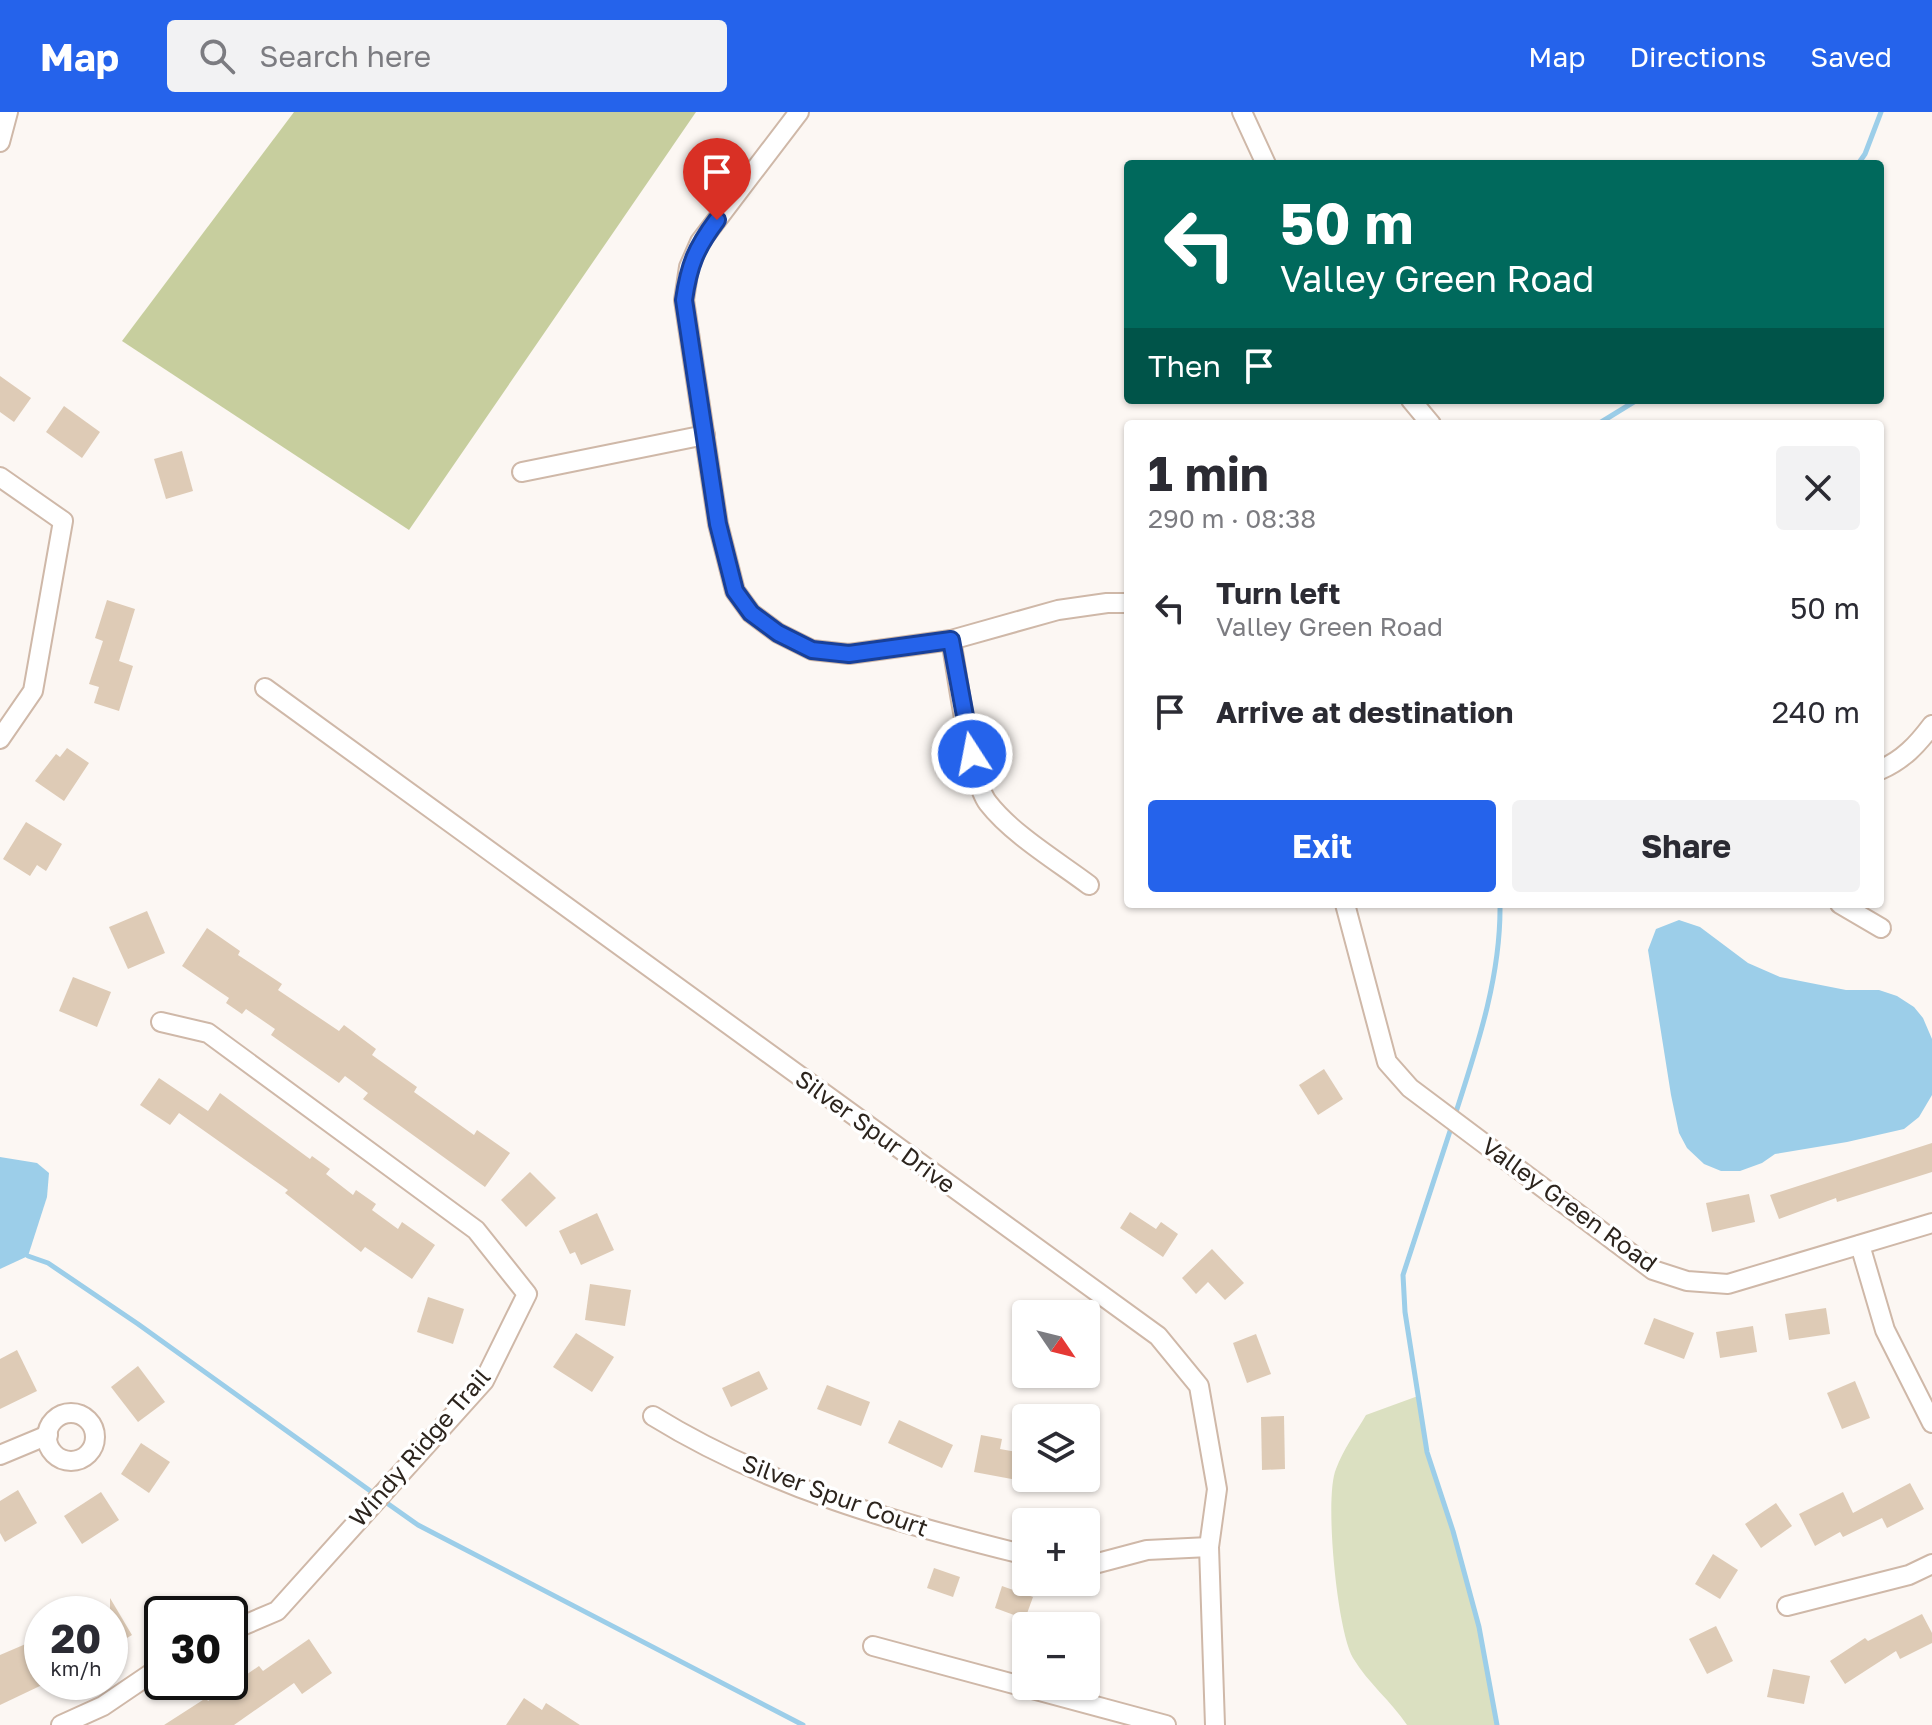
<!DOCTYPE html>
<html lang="en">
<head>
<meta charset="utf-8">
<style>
  body { margin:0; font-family:"Golos Text",sans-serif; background:#f2f2f3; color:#2b2b33; height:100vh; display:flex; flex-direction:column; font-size:30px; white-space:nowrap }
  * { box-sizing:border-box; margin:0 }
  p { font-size:26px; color:#7c7c81 }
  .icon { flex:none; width:44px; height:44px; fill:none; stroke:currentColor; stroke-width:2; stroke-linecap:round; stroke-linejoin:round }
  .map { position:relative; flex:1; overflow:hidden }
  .side { position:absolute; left:1124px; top:308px; width:760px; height:488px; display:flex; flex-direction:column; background:#fff; border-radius:8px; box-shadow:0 2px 6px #0004 }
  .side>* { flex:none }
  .top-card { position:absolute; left:1124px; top:48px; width:760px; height:244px; border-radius:8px; box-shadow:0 2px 6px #0004; background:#00695c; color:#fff; overflow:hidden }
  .needle { width:52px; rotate:125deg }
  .tools { position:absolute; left:1012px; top:1188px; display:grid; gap:16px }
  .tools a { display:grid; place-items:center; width:88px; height:88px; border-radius:8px; background:#fff; box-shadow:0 2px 6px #0004; font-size:40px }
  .speed { position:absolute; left:24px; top:1484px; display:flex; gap:16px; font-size:40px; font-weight:700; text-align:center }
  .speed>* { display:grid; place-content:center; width:104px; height:104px; border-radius:50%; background:#fff; box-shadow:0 2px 6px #0004; line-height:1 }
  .speed small { font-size:20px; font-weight:400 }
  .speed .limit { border:4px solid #111; border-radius:12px; background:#fff; color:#111 }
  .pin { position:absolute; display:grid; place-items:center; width:68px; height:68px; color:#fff; margin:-82px -34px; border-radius:50% 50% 50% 0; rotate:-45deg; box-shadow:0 0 8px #0007 }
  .pin .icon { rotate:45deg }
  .me { position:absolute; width:88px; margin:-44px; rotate:349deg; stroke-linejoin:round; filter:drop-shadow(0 0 6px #0008) }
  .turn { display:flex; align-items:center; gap:28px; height:168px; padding:0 24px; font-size:36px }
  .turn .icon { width:104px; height:104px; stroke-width:2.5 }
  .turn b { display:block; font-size:56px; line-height:68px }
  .then { display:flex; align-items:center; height:76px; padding:0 24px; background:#0003; gap:16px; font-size:30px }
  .round { display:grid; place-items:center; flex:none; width:84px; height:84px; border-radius:8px; background:#f2f2f3 }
  .overview { display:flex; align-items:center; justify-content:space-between; height:136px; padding:0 24px }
  h1 { font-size:48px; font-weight:700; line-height:60px }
  .cta { display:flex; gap:16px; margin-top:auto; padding:16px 24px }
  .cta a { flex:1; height:92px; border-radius:8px; background:#2563eb; color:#fff; font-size:32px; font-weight:700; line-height:92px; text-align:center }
  .cta a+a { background:#f2f2f3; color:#2b2b33 }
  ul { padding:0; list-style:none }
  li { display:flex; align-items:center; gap:24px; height:104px; padding:0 24px }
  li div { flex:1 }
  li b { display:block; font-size:30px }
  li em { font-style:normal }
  header { display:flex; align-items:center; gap:48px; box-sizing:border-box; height:112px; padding:0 40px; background:#2563eb; color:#fff }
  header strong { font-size:38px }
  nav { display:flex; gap:44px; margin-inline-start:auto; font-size:28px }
  .search { width:560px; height:72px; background:#f2f2f3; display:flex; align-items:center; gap:20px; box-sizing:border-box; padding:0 28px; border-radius:8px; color:#7c7c81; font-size:30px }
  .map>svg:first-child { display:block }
  .green { fill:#dbe0c1 }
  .forest { fill:#c7ce9e }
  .water { fill:#9ccee9 }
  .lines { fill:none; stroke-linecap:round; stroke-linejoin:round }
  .stream { stroke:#9ccee9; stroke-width:5 }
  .building { fill:#decbb6 }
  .street-casing { stroke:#cfb8a8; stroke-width:22 }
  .street { stroke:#fff; stroke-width:18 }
  .route-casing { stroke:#184099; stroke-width:20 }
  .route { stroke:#2563eb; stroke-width:14 }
  .labels { text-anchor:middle; stroke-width:7; stroke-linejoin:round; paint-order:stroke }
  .street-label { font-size:24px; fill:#2c241d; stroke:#fff }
</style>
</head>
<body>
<header>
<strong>Map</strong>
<div class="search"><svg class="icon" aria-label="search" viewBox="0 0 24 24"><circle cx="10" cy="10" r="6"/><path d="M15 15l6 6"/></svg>Search here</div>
<nav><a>Map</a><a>Directions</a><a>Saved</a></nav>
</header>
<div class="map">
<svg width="1932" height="1613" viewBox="0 0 1932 1613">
  <rect width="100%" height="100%" fill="#fcf7f3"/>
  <!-- green -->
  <path class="green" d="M 1418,1284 L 1428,1349 L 1453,1419 L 1480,1515 L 1497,1613 L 1407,1613 C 1391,1589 1368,1571 1353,1546 C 1337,1519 1324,1385 1336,1357 C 1343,1338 1356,1320 1366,1303 Z"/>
  <!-- forest -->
  <path class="forest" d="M 294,0 L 696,0 L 409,418 L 122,229 Z"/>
  <!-- water -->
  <g class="water">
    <path d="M 1679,808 L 1700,815 L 1748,851 L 1780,865 L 1846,878 L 1879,878 L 1897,884 L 1914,895 L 1923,906 L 1932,927 L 1932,983 L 1919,1005 L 1904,1017 L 1847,1030 L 1775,1042 L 1762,1051 L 1740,1059 L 1721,1059 L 1704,1052 L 1687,1036 L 1679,1021 L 1671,983 L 1648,838 L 1656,817 Z"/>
    <path d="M 0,1045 L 37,1051 L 49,1061 L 47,1085 L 28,1144 L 0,1157 Z"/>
  </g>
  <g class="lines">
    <!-- stream -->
    <g class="stream">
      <path d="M 1858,52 L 1865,42 L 1881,0"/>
      <path d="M 1598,312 L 1637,288"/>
      <path d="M 1455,1003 C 1477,935 1501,865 1500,792"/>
      <path d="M 1452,1013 L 1403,1163 L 1405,1200 L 1427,1340 L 1453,1419 L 1479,1515 L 1497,1613"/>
      <path d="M 28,1144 L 48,1151 L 138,1212 L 376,1383"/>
      <path d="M 384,1389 L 418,1413 L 803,1613"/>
    </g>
  </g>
  <!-- building -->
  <g class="building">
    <path d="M 0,264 L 31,286 L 14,310 L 0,300 Z"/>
    <path d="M 64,294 L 100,320 L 82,346 L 46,320 Z"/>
    <path d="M 182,339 L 193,379 L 166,387 L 154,347 Z"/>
    <path d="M 107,488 L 135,497 L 119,549 L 133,554 L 119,599 L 94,591 L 99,575 L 89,572 L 103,529 L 95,526 Z"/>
    <path d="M 67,636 L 89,651 L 64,689 L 35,669 L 56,642 L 60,645 Z"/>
    <path d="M 26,710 L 62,732 L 46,759 L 37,753 L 30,764 L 3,747 Z"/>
    <path d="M 147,799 L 165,841 L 128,857 L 109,815 Z"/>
    <path d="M 207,816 L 240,839 L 238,843 L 282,872 L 278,878 L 339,919 L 344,913 L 376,937 L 372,943 L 417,975 L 414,980 L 474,1023 L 477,1018 L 510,1041 L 485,1075 L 363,987 L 368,981 L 345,964 L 339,971 L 271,923 L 275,917 L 246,897 L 242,902 L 226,891 L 229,886 L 182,854 Z"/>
    <path d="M 73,865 L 111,880 L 97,915 L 59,899 Z"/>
    <path d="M 1324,957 L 1343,987 L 1318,1003 L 1299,973 Z"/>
    <path d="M 159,966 L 208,999 L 220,981 L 310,1047 L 312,1044 L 330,1057 L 326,1062 L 353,1083 L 356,1078 L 376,1092 L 372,1098 L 398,1117 L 402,1110 L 435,1133 L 412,1167 L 365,1135 L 361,1140 L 285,1081 L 288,1078 L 179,1001 L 170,1013 L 140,993 Z"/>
    <path d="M 1932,1031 L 1932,1060 L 1837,1090 L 1836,1086 L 1779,1107 L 1770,1083 Z"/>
    <path d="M 530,1060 L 556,1086 L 526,1115 L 501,1088 Z"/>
    <path d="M 1749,1082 L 1755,1110 L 1712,1120 L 1706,1091 Z"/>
    <path d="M 1130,1100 L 1156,1117 L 1161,1110 L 1178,1122 L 1163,1145 L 1120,1116 Z"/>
    <path d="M 597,1101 L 614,1138 L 581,1153 L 575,1140 L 570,1142 L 559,1119 Z"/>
    <path d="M 1212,1137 L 1244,1171 L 1225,1188 L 1208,1170 L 1196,1182 L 1182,1166 Z"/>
    <path d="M 590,1172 L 631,1178 L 625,1214 L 585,1208 Z"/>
    <path d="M 428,1185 L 464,1197 L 453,1232 L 417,1220 Z"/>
    <path d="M 1826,1196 L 1830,1222 L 1789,1228 L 1785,1202 Z"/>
    <path d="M 1654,1206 L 1694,1221 L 1684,1247 L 1644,1232 Z"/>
    <path d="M 1753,1214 L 1757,1240 L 1720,1246 L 1716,1220 Z"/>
    <path d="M 576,1221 L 614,1245 L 592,1280 L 553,1255 Z"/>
    <path d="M 1256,1222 L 1271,1262 L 1247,1271 L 1233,1231 Z"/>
    <path d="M 17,1238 L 37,1279 L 0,1297 L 0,1247 Z"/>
    <path d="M 138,1254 L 165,1290 L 138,1310 L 111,1275 Z"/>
    <path d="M 759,1259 L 768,1277 L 731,1295 L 722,1276 Z"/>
    <path d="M 1855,1269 L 1870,1306 L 1842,1317 L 1827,1281 Z"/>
    <path d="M 827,1273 L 870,1290 L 861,1314 L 817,1297 Z"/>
    <path d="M 1284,1304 L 1285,1357 L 1262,1358 L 1261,1305 Z"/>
    <path d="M 899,1308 L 953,1333 L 942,1356 L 888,1331 Z"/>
    <path d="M 981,1323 L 1002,1327 L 1000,1337 L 1022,1341 L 1017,1368 L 974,1360 Z"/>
    <path d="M 141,1331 L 170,1350 L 149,1381 L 121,1362 Z"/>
    <path d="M 1910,1371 L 1924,1397 L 1887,1416 L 1882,1406 L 1843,1425 L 1840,1420 L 1815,1434 L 1799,1402 L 1843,1380 L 1853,1401 Z"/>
    <path d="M 18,1378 L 37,1411 L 5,1430 L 0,1421 L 0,1389 Z"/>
    <path d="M 101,1380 L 119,1408 L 82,1432 L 64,1404 Z"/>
    <path d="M 1776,1391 L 1792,1414 L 1761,1436 L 1745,1412 Z"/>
    <path d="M 1713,1442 L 1738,1458 L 1720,1487 L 1695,1472 Z"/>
    <path d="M 934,1456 L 960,1465 L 953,1485 L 927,1476 Z"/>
    <path d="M 1002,1474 L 1033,1485 L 1025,1507 L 995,1496 Z"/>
    <path d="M 110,1486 L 132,1523 L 110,1536 Z"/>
    <path d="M 1922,1502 L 1932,1521 L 1932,1531 L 1900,1547 L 1896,1539 L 1845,1572 L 1830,1549 L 1865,1526 L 1868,1529 Z"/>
    <path d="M 1716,1514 L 1733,1549 L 1707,1562 L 1689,1527 Z"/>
    <path d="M 42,1525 L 42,1573 L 0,1593 L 0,1543 Z"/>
    <path d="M 309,1527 L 332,1561 L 302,1582 L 294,1571 L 234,1613 L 164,1613 L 206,1586 L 208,1589 L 259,1554 L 263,1559 Z"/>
    <path d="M 1773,1557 L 1810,1564 L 1804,1592 L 1767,1585 Z"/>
    <path d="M 524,1586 L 542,1598 L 546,1591 L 580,1613 L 506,1613 Z"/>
  </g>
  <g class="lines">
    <defs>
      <g id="street">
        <path d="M 799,0 L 700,130 L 689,155 L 684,188 L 718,412 L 735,479 L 751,501 L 778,521 L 812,538 L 849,542 L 951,528 L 1058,498 L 1107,491 L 1128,491"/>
        <path d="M 1242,0 L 1266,52"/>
        <path d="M 0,30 L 8,0"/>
        <path d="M 1411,288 L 1431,312"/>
        <path d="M 522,360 L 705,323"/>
        <path d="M 0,365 L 63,409 L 33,579 L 0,627"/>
        <path d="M 951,528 C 957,560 971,670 988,691 C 1012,722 1057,749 1089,773"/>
        <path d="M 265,576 L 1158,1224 L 1199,1274 L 1217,1377 L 1209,1435 L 1215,1613"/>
        <path d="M 1880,658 C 1903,648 1917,633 1932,613"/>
        <path d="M 1345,792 L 1387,950 L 1410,976 L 1653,1158 L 1687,1169 L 1728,1172 L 1932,1111"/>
        <path d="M 1840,792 L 1881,816"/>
        <path d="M 161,910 L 208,921 L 476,1118 L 527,1182 L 484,1269 L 277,1499 L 230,1519"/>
        <path d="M 1860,1133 L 1885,1218 L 1932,1311"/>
        <circle cx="71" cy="1325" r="24"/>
        <path d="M 653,1304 C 768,1375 896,1411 1026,1443"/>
        <path d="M 0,1343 L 48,1323"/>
        <path d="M 1086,1450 L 1098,1451 L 1147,1438 L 1209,1435"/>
        <path d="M 1787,1494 L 1909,1463 L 1932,1452"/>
        <path d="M 873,1534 L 1166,1613"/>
        <path d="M 61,1613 L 103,1594 L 162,1554"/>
      </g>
    </defs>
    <!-- street casing -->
    <use href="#street" class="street-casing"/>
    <!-- street -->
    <use href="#street" class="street"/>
  </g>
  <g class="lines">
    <defs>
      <path id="route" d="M 717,108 C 696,136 689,153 684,188 L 718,412 L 735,479 L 751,501 L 778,521 L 812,538 L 849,542 L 951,528 L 972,642"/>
    </defs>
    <!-- route casing -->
    <use href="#route" class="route-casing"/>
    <!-- route -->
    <use href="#route" class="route"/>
  </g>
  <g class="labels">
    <!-- street labels -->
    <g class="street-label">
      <text transform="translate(875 1020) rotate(36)" y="8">Silver Spur Drive</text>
      <text transform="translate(1569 1093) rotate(36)" y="8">Valley Green Road</text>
      <text transform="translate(420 1336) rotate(-49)" y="8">Windy Ridge Trail</text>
      <text transform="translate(835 1384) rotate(20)" y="8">Silver Spur Court</text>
    </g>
  </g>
</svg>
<div class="tools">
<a><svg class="needle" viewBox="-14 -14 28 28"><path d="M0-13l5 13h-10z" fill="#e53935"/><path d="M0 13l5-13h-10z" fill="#7c7c81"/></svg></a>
<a><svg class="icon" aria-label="layers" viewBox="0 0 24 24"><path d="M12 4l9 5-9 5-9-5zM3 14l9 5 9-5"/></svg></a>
<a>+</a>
<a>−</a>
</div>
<div class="speed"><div>20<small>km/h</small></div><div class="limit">30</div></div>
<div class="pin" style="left:717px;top:108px;background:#d93025"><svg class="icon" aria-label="arrive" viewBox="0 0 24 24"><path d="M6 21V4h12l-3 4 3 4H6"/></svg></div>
<svg class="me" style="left:972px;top:642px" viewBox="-20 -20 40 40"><circle r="17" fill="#2563eb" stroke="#fff" stroke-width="3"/><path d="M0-11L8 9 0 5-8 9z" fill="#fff"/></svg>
<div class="top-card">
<div class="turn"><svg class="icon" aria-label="left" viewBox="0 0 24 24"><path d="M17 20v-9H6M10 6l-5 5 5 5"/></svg><div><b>50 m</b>Valley Green Road</div></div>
<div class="then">Then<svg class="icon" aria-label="arrive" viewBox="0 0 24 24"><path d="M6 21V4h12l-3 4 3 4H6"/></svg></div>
</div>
<section class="side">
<div class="overview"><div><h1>1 min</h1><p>290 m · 08:38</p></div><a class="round"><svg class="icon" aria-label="close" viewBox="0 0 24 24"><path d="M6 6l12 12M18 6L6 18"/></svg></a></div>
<ul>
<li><svg class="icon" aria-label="left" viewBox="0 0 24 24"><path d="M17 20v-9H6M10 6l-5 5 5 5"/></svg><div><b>Turn left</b><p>Valley Green Road</p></div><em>50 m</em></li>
<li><svg class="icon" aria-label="arrive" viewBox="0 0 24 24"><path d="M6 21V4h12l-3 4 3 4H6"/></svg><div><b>Arrive at destination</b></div><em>240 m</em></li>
</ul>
<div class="cta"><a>Exit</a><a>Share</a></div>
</section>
</div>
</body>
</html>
